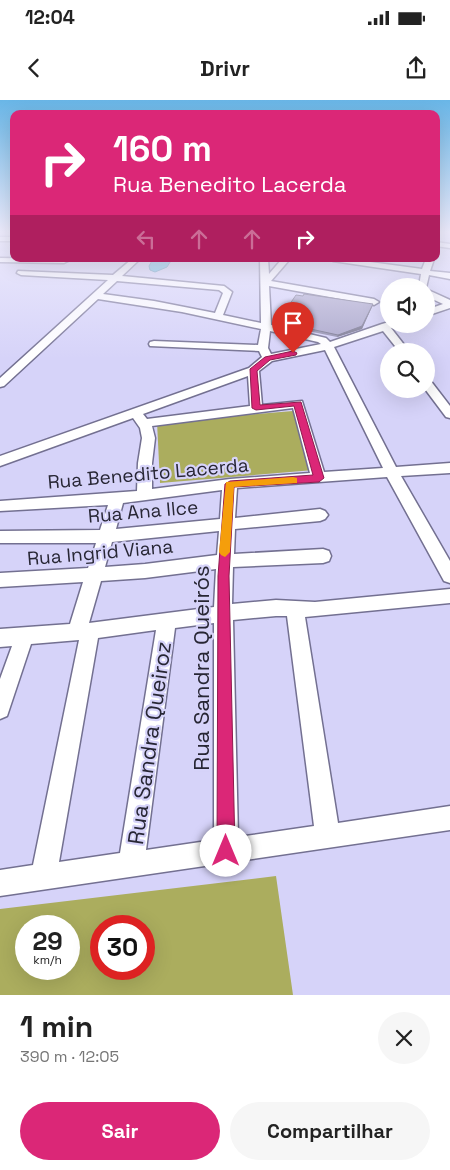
<!DOCTYPE html>
<html lang="pt">
<head>
<meta charset="utf-8">
<style>
  body { margin:0; font-family:"Space Grotesk",sans-serif; background:#f6f6f6; color:#222; height:100vh; display:flex; flex-direction:column; font-size:19px; white-space:nowrap }
  * { box-sizing:border-box; margin:0 }
  p { font-size:16px; color:#767676 }
  .icon { flex:none; width:28px; height:28px; fill:none; stroke:currentColor; stroke-width:2; stroke-linecap:round; stroke-linejoin:round }
  .map { position:relative; height:895px; overflow:hidden }
  .details { display:flex; flex-direction:column; background:#fff; flex:1 }
  .details>* { flex:none }
  .top-card { position:absolute; left:10px; top:10px; width:430px; height:152px; border-radius:10px; box-shadow:0 5px 20px #0002; background:#db2777; color:#fff; overflow:hidden }
  .tools { position:absolute; left:380px; top:178px; display:grid; gap:10px }
  .tools a { display:grid; place-items:center; width:55px; height:55px; border-radius:50%; background:#fff; box-shadow:0 5px 20px #0002; font-size:25px }
  .speed { position:absolute; left:15px; top:815px; display:flex; gap:10px; font-size:25px; font-weight:700; text-align:center }
  .speed>* { display:grid; place-content:center; width:65px; height:65px; border-radius:50%; background:#fff; box-shadow:0 5px 20px #0002; line-height:1 }
  .speed small { font-size:12px; font-weight:400 }
  .speed .limit { border:8px solid #d22; background:#fff; color:#111 }
  .pin { position:absolute; display:grid; place-items:center; width:42px; height:42px; color:#fff; margin:-51px -21px; border-radius:50% 50% 50% 0; rotate:-45deg; box-shadow:0 0 5px #0007 }
  .pin .icon { rotate:45deg }
  .me { position:absolute; width:55px; margin:-28px; rotate:0deg; stroke-linejoin:round; filter:drop-shadow(0 0 4px #0008) }
  .turn { display:flex; align-items:center; gap:18px; height:105px; padding:0 20px; font-size:22px }
  .turn .icon { width:65px; height:65px; stroke-width:2.5 }
  .turn b { display:block; font-size:35px; line-height:42px }
  .lanes { display:flex; align-items:center; height:48px; padding:0 20px; background:#0003; justify-content:center; gap:25px; direction:ltr }
  .lanes .off { opacity:.35 }
  .round { display:grid; place-items:center; flex:none; width:52px; height:52px; border-radius:26px; background:#f6f6f6 }
  .headline { display:flex; align-items:center; justify-content:space-between; height:85px; padding:0 20px }
  h1 { font-size:30px; font-weight:700; line-height:38px }
  .button { display:flex; gap:10px; margin-top:auto; padding:10px 20px }
  .button a { flex:1; height:58px; border-radius:30px; background:#db2777; color:#fff; font-size:20px; font-weight:700; line-height:58px; text-align:center }
  .button a+a { background:#f6f6f6; color:#222 }
  .status { display:flex; justify-content:space-between; align-items:center; height:35px; padding:0 25px; background:#fff; direction:ltr }
  .status svg { height:14px; fill:currentColor }
  header { display:flex; justify-content:space-between; align-items:center; height:65px; padding:0 20px; background:#fff; font-size:22px; font-weight:700 }
  .map>svg:first-child { display:block }
  .green { fill:#abad5e; fill-rule:evenodd }
  .water { fill:#4ab8e6; stroke:#408cb1 }
  .lines { fill:none; stroke-linecap:round; stroke-linejoin:round }
  .minor-casing { stroke:#737091; stroke-width:3 }
  .minor { fill:#fff; fill-rule:evenodd }
  .wall { fill:#918ead }
  .shaded-wall { fill:#76748d }
  .building { fill:#a9a5c9; stroke:#76748d }
  .route { fill:#db2777; stroke:#8e194d }
  .slow { fill:#f59e0b }
  .labels { text-anchor:middle; stroke-width:4.5; stroke-linejoin:round; paint-order:stroke }
  .street-label { font-size:19px; fill:#272634; stroke:#d6d3f9 }
  .near-street-label { font-size:22px; fill:#272634; stroke:#d6d3f9 }
</style>
</head>
<body>
<div class="status"><b>12:04</b><svg viewBox="0 0 49 12"><path d="M0 12V9h3v3zM5 12V6h3v6zM10 12V3h3v9zM15 12V0h3v12zM26 1h20v11H26zM47 4h2v5h-2z"/></svg></div>
<header><svg class="icon" aria-label="back" viewBox="0 0 24 24"><path d="M15 5l-7 7 7 7"/></svg>Drivr<svg class="icon" aria-label="share" viewBox="0 0 24 24"><path d="M12 15V3M7 8l5-5 5 5M5 13v7h14v-7"/></svg></header>
<div class="map">
<svg width="450" height="895" viewBox="0 0 450 895">
  <rect width="100%" height="100%" fill="#d6d3f9"/>
  <!-- green -->
  <g class="green">
    <path d="M 293,311 L 314,370 L 160,383 L 157,322 Z"/>
    <path d="M 276,776 L 293,895 L 0,895 L 0,809 ZM 26,826 L 69,826 L 69,869 L 26,869 ZM 101,826 L 144,826 L 144,869 L 101,869 Z"/>
  </g>
  <!-- water -->
  <path class="water" d="M 153,159 L 172,159 L 167,167 L 155,172 L 150,170 L 149,166 Z"/>
  <g class="lines">
    <defs>
      <g id="minor">
        <rect x="0" y="137" width="14" height="4"/>
        <path d="M 436,142 L 450,144 L 450,148 L 436,146 Z"/>
        <path d="M 0,158 L 65,159 L 68,161 L 64,163 L 0,162 Z"/>
        <path d="M 132,159 L 140,159 L 122,176 L 224,186 L 232,192 L 223,215 L 261,223 L 260,159 L 268,159 L 269,174 L 282,159 L 290,159 L 271,181 L 374,199 L 379,202 L 374,205 L 269,186 L 271,225 L 326,238 L 330,242 L 382,224 L 389,222 L 389,224 L 398,224 L 391,228 L 409,251 L 399,251 L 383,231 L 334,247 L 396,367 L 450,363 L 450,373 L 401,376 L 450,461 L 450,483 L 444,481 L 387,377 L 237,388 L 235,418 L 320,409 L 325,411 L 328,415 L 325,419 L 320,421 L 235,429 L 234,454 L 323,449 L 329,451 L 331,456 L 329,461 L 323,463 L 233,467 L 232,504 L 276,500 L 315,502 L 450,489 L 450,503 L 305,517 L 338,723 L 450,706 L 450,730 L 0,796 L 0,770 L 33,765 L 79,540 L 31,544 L 7,616 L 0,619 L 0,579 L 12,546 L 0,547 L 0,529 L 70,524 L 83,482 L 0,487 L 0,473 L 88,468 L 96,443 L 0,443 L 0,431 L 100,430 L 108,405 L 0,411 L 0,401 L 137,391 L 138,363 L 142,338 L 140,328 L 133,318 L 0,366 L 0,356 L 249,268 L 262,257 L 259,251 L 150,246 L 149,244 L 150,242 L 154,241 L 258,245 L 261,229 L 182,212 L 98,199 L 4,286 L 0,287 L 0,278 L 108,180 L 21,175 L 17,173 L 18,171 L 113,175 ZM 117,181 L 219,190 L 223,193 L 215,213 L 154,201 L 103,194 ZM 270,231 L 318,242 L 321,244 L 271,254 L 268,248 ZM 325,250 L 383,368 L 324,372 L 302,301 L 262,305 L 259,271 L 272,261 ZM 248,276 L 250,306 L 147,319 L 143,314 ZM 293,308 L 310,373 L 230,379 L 152,389 L 152,363 L 155,338 L 152,326 ZM 222,390 L 220,419 L 116,429 L 123,403 ZM 219,431 L 217,455 L 145,464 L 105,467 L 112,442 ZM 216,469 L 214,507 L 89,523 L 101,481 L 145,478 ZM 276,516 L 287,516 L 314,726 L 238,737 L 233,520 ZM 214,523 L 214,740 L 146,750 L 175,528 ZM 156,530 L 120,753 L 59,762 L 98,538 Z"/>
        <path d="M 329,159 L 348,159 L 422,169 L 426,159 L 434,159 L 430,171 L 450,173 L 450,179 L 429,175 L 426,188 L 419,186 L 421,174 L 333,161 Z"/>
        <path d="M 426,189 L 450,200 L 450,208 L 426,216 L 426,210 L 443,204 L 426,196 Z"/>
        <path d="M 426,279 L 430,280 L 450,306 L 450,318 L 446,317 L 425,289 Z"/>
      </g>
    </defs>
    <!-- minor casing -->
    <use href="#minor" class="minor-casing"/>
    <!-- minor -->
    <use href="#minor" class="minor"/>
  </g>
  <!-- wall -->
  <path class="wall" d="M 372,207 L 362,229 L 337,237 L 283,226 L 283,223 L 287,217 L 283,217 L 283,214 Z"/>
  <!-- shaded-wall -->
  <path class="shaded-wall" d="M 373,204 L 362,229 L 337,237 L 338,235 Z"/>
  <!-- building -->
  <path class="building" d="M 304,194 L 373,204 L 362,226 L 338,235 L 283,223 L 289,215 L 283,214 L 296,195 L 303,196 Z"/>
  <!-- sky -->
  <linearGradient id="sky" x2="0" y2="1"><stop stop-color="#69b6e7"/><stop offset="0.51" stop-color="#edebfc"/><stop offset="1" stop-color="#edebfc" stop-opacity="0"/></linearGradient>
  <rect width="450" height="259" fill="url(#sky)"/>
  <!-- route -->
  <path class="route" d="M 293,251 L 297,253 L 296,255 L 270,260 L 257,271 L 260,305 L 301,302 L 324,378 L 319,382 L 234,387 L 229,476 L 235,751 L 232,757 L 226,760 L 220,757 L 217,751 L 218,476 L 225,384 L 230,381 L 313,375 L 294,306 L 256,310 L 252,308 L 250,269 L 265,257 Z"/>
  <!-- slow -->
  <path class="slow" d="M 293,377 L 297,378 L 297,383 L 234,387 L 230,452 L 225,457 L 221,455 L 219,452 L 226,382 Z"/>
  <g class="labels">
    <!-- street labels -->
    <g class="street-label">
      <text transform="translate(148 373) rotate(-5)" y="7">Rua Benedito Lacerda</text>
      <text transform="translate(143 411) rotate(-5)" y="7">Rua Ana Ilce</text>
      <text transform="translate(100 452) rotate(-5)" y="7">Rua Ingrid Viana</text>
    </g>
    <!-- near-street labels -->
    <g class="near-street-label">
      <text transform="translate(201 568) rotate(-90)" y="8">Rua Sandra Queirós</text>
      <text transform="translate(149 643) rotate(-82)" y="8">Rua Sandra Queiroz</text>
    </g>
  </g>
</svg>
<div class="tools">
<a><svg class="icon" aria-label="sound" viewBox="0 0 24 24"><path d="M4 9h4l5-4v14l-5-4H4zM17 9q2 3 0 6"/></svg></a>
<a><svg class="icon" aria-label="search" viewBox="0 0 24 24"><circle cx="10" cy="10" r="6"/><path d="M15 15l6 6"/></svg></a>
</div>
<div class="speed"><div>29<small>km/h</small></div><div class="limit">30</div></div>
<div class="pin" style="left:293px;top:253px;background:#d93025"><svg class="icon" aria-label="arrive" viewBox="0 0 24 24"><path d="M6 21V4h12l-3 4 3 4H6"/></svg></div>
<svg class="me" style="left:226px;top:751px" viewBox="-20 -20 40 40"><circle r="19" fill="#fff"/><path d="M0-13L10 11 0 6-10 11z" fill="#db2777"/></svg>
<div class="top-card">
<div class="turn"><svg class="icon" aria-label="right" viewBox="0 0 24 24"><path d="M7 20v-9h11M14 6l5 5-5 5"/></svg><div><b>160 m</b>Rua Benedito Lacerda</div></div>
<div class="lanes"><svg class="icon off" aria-label="left" viewBox="0 0 24 24"><path d="M17 20v-9H6M10 6l-5 5 5 5"/></svg><svg class="icon off" aria-label="ahead" viewBox="0 0 24 24"><path d="M12 20V5M6 11l6-6 6 6"/></svg><svg class="icon off" aria-label="ahead" viewBox="0 0 24 24"><path d="M12 20V5M6 11l6-6 6 6"/></svg><svg class="icon" aria-label="right" viewBox="0 0 24 24"><path d="M7 20v-9h11M14 6l5 5-5 5"/></svg></div>
</div>
</div>
<section class="details">
<div class="headline"><div><h1>1 min</h1><p>390 m · 12:05</p></div><a class="round"><svg class="icon" aria-label="close" viewBox="0 0 24 24"><path d="M6 6l12 12M18 6L6 18"/></svg></a></div>
<div class="button"><a>Sair</a><a>Compartilhar</a></div>
</section>
</body>
</html>
